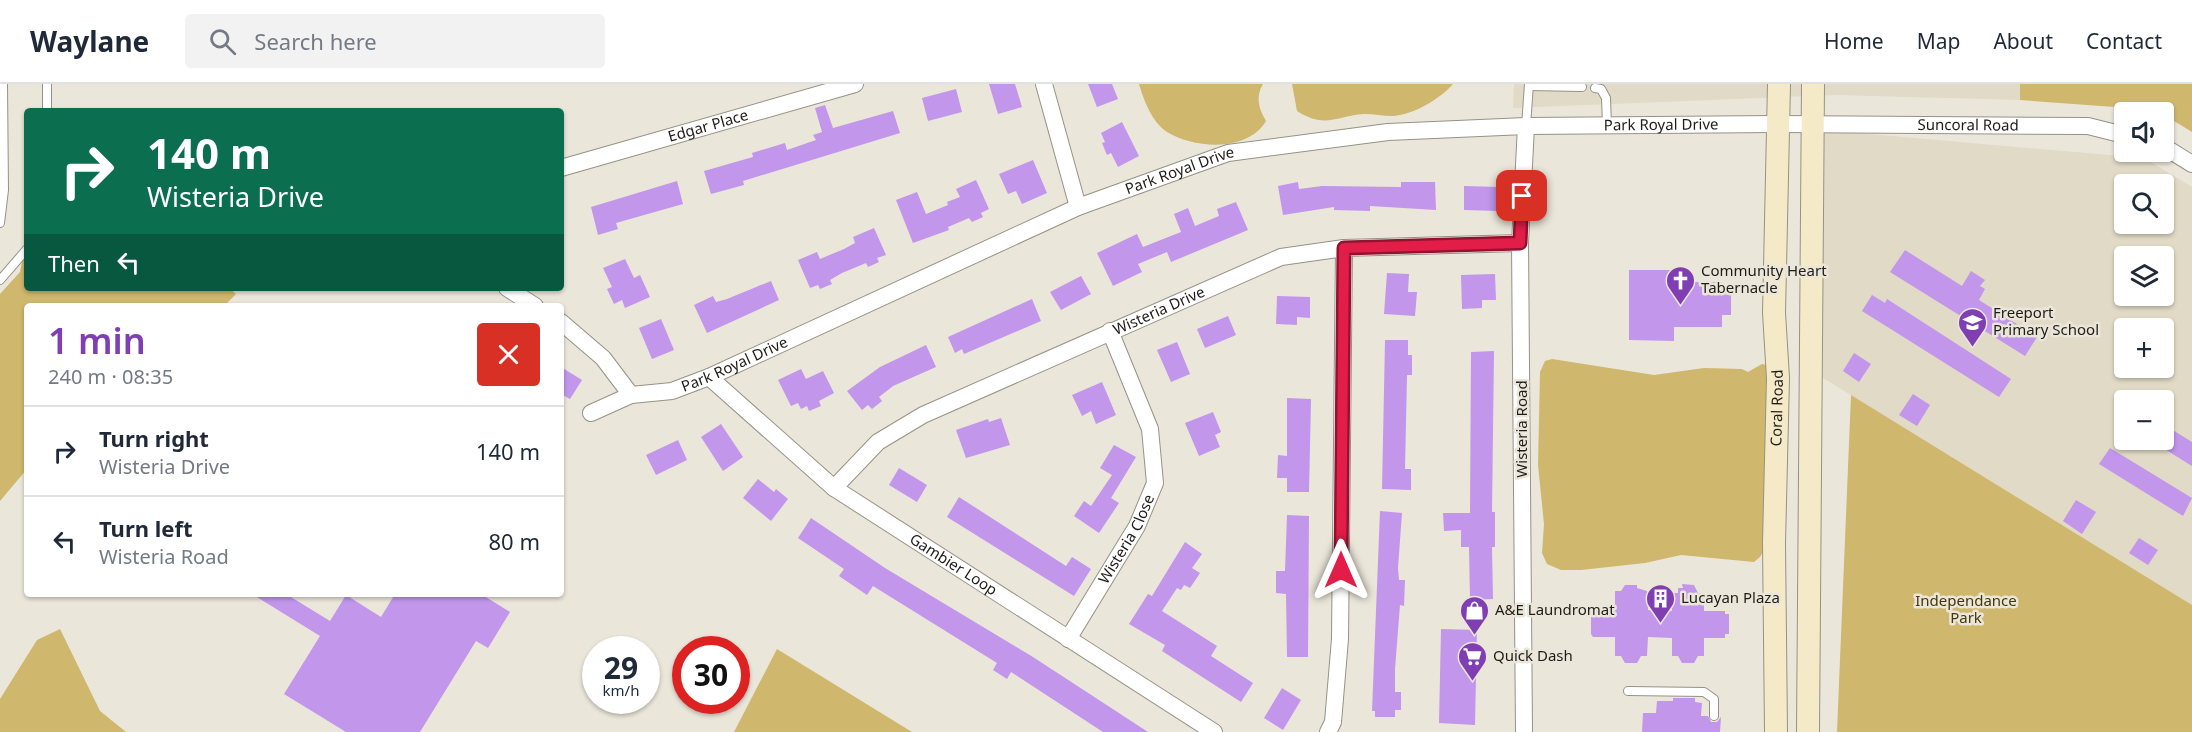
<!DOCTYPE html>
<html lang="en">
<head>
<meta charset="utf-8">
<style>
  body { margin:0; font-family:"Noto Sans",sans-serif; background:#f2f2f3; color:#1f2937; height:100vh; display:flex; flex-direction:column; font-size:22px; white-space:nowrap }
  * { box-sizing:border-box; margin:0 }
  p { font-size:20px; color:#747a83 }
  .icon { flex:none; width:33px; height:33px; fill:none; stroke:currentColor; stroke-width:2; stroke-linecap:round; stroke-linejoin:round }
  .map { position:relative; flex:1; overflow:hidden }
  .sheet { position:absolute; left:24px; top:219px; width:540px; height:294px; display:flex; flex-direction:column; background:#fff; border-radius:6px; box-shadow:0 2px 4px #0004 }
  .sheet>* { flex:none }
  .top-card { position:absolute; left:24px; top:24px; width:540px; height:183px; border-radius:6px; box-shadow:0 2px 4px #0004; background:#0b6e4f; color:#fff; overflow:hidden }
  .controls { position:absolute; left:2114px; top:18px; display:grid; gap:12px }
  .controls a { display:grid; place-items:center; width:60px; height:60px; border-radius:6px; background:#fff; box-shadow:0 2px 4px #0004; font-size:30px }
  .speed { position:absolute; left:582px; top:552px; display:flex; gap:12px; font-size:30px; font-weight:700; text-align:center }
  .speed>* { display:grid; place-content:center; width:78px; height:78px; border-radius:50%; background:#fff; box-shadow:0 2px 4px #0004; line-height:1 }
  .speed small { font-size:15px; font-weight:400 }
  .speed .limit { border:9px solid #d22; background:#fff; color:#111 }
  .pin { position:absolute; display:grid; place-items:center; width:51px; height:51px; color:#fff; margin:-26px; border-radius:12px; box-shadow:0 3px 9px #0006 }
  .me { position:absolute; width:66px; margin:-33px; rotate:0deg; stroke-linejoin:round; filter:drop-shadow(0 0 4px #0008) }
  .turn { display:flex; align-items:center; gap:21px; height:126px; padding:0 24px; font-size:27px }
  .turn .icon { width:78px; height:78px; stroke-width:2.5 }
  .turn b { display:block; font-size:42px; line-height:51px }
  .then { display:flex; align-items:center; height:57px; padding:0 24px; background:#0003; gap:12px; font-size:22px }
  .round { display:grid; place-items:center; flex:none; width:63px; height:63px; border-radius:6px; background:#f2f2f3 }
  .head { display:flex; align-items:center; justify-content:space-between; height:102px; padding:0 24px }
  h1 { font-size:36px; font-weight:600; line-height:45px; color:#7f3eb2 }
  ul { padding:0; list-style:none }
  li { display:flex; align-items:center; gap:18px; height:90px; padding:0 24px; border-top:2px solid #e0e1e3 }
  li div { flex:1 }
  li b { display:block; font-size:22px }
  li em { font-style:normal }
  header { display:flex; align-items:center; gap:36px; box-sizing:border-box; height:84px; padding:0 30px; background:#fff; border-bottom:2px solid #e0e1e3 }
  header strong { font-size:28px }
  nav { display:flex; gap:33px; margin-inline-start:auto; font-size:21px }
  .search { width:420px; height:54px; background:#f2f2f3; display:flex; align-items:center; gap:15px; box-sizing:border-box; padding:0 21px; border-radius:6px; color:#747a83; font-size:22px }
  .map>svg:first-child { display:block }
  .built { fill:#e0dac6; fill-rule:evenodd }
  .green { fill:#cfb76d }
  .building { fill:#c196eb }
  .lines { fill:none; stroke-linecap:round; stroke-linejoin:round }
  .service-casing { stroke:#969286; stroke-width:10 }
  .minor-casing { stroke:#969286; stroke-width:18 }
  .secondary-casing { stroke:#969286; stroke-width:24 }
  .service { stroke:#fff; stroke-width:8 }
  .minor { stroke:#fff; stroke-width:16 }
  .secondary { stroke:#f5eac8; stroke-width:22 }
  .route-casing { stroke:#92132f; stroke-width:15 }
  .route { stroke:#e11d48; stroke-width:10 }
  .labels { text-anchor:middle; stroke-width:5; stroke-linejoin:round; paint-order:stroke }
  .street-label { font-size:15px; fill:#1f1d19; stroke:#ebe6da }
  .poi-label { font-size:15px; fill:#1f1d19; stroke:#ebe6da; text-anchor:start }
  .park-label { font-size:15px; fill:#45370a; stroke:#ebe6da }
</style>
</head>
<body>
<header>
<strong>Waylane</strong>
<div class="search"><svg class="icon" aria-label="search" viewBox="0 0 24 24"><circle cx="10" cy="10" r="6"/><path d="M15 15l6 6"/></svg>Search here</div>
<nav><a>Home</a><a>Map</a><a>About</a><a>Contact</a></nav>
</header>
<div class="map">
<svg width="2192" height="648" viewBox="0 0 2192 648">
  <rect width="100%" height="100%" fill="#ebe6da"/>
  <!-- built -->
  <g class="built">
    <path d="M 1514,0 L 2020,0 L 2020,16 L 1836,11 L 1513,24 Z"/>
    <path d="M 1812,45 L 2144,74 L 2192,103 L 2192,521 L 1820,292 ZM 2124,100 L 2163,100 L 2163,140 L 2124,140 ZM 2124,172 L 2163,172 L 2163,212 L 2124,212 ZM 2124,244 L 2163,244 L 2163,284 L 2124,284 ZM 2124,316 L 2163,316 L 2163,356 L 2124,356 Z"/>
  </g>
  <!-- green -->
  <g class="green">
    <path d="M 1139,0 L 1263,0 C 1255,13 1259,25 1266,37 C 1248,68 1195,65 1167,48 C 1152,38 1144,17 1139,0 Z"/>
    <path d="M 1292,0 L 1453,0 C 1440,15 1413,31 1392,32 C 1383,32 1374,30 1364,30 C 1336,32 1325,45 1297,27 Z"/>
    <path d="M 2020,0 L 2192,0 L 2192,48 L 2156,26 L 2020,16 Z"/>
    <path d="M 27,155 L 27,204 L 229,204 L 236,210 L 224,222 L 27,222 L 27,385 L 0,417 L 0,210 L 20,188 Z"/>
    <path d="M 1552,275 L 1654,291 L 1704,284 L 1742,285 L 1748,288 L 1762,280 L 1766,281 L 1768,459 L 1760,473 L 1754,478 L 1681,471 L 1645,479 L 1581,486 L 1561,486 L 1547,480 L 1542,469 L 1544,440 L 1538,381 L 1540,288 L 1545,277 Z"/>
    <path d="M 1851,311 L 2192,521 L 2192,648 L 1837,648 Z"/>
    <path d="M 60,545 L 100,627 L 126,648 L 0,648 L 0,615 L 37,556 Z"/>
    <path d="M 777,565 L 912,648 L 734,648 Z"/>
  </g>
  <!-- building -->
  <g class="building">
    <path d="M 989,0 L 1015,0 L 1022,23 L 998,30 Z"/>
    <path d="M 1088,0 L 1112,0 L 1118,15 L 1097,23 Z"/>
    <path d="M 956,5 L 962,28 L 928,37 L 922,14 Z"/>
    <path d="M 825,21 L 833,44 L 893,27 L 900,49 L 743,97 L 744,101 L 711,110 L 704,87 L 753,73 L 752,69 L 785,59 L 787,66 L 816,56 L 813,51 L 822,48 L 815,24 Z"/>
    <path d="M 1122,38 L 1139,72 L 1118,83 L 1111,69 L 1107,71 L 1102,59 L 1105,58 L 1101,49 Z"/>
    <path d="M 1033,76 L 1047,109 L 1022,120 L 1016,107 L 1008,110 L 999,90 Z"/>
    <path d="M 976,96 L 989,125 L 981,129 L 983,133 L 972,138 L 969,134 L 948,143 L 949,146 L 913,159 L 896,116 L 917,108 L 926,130 L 948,121 L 947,118 L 960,113 L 956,105 Z"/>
    <path d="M 677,97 L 683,120 L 616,139 L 618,145 L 598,151 L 591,123 Z"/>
    <path d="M 1298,98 L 1299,105 L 1322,102 L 1401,103 L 1401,98 L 1435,98 L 1436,126 L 1370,122 L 1370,127 L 1334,126 L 1334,123 L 1283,131 L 1278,102 Z"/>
    <path d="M 1464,102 L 1499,103 L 1498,127 L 1464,126 Z"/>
    <path d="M 1236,118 L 1248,146 L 1171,178 L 1167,168 L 1138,180 L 1142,188 L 1113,202 L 1097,169 L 1137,150 L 1143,163 L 1181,148 L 1174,130 L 1188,124 L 1195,142 L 1219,132 L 1217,125 Z"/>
    <path d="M 874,144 L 886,171 L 877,174 L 879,178 L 868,183 L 866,179 L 842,189 L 830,196 L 832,200 L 820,205 L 818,201 L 810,204 L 798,176 L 817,168 L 820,175 L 844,165 L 855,159 L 853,153 Z"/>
    <path d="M 1905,166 L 1962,202 L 1971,187 L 1985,196 L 1980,202 L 1985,205 L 1979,216 L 2037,253 L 2025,272 L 1890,188 Z"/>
    <path d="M 625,175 L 634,194 L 640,191 L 650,213 L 625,224 L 622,216 L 614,220 L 607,205 L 612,203 L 603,184 Z"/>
    <path d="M 1629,186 L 1674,186 L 1674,198 L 1722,198 L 1722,210 L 1731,211 L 1731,231 L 1722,231 L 1722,243 L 1674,243 L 1674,257 L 1629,256 Z"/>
    <path d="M 1387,189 L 1409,190 L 1408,208 L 1417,208 L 1415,232 L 1384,230 Z"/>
    <path d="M 1495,190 L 1496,216 L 1482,216 L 1482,224 L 1462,225 L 1461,191 Z"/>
    <path d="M 1081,192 L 1091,210 L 1061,226 L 1050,208 Z"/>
    <path d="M 771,197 L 779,216 L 707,249 L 694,221 L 713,212 L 716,218 L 727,215 Z"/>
    <path d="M 1872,211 L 1885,219 L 1887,215 L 2011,295 L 1999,313 L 1862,227 Z"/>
    <path d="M 1277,212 L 1310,213 L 1310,234 L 1297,233 L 1297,241 L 1276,240 Z"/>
    <path d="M 1032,215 L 1041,237 L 964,270 L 962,265 L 955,269 L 948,253 Z"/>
    <path d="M 1228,232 L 1236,251 L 1205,264 L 1197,245 Z"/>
    <path d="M 661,235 L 674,266 L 652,275 L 639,244 Z"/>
    <path d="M 1385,256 L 1408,256 L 1408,271 L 1412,271 L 1412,291 L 1407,291 L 1405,385 L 1411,385 L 1411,406 L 1382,405 Z"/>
    <path d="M 1177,258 L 1190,290 L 1171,298 L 1157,266 Z"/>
    <path d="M 926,261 L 936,283 L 893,302 L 879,313 L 882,317 L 872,325 L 868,321 L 862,326 L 847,307 L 880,283 Z"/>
    <path d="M 1494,267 L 1492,428 L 1495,428 L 1495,463 L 1492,463 L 1493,515 L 1470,516 L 1469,463 L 1461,463 L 1461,446 L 1444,447 L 1443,429 L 1470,429 L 1471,268 Z"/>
    <path d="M 1854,269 L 1871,280 L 1859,298 L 1843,287 Z"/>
    <path d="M 561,283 L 582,296 L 570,315 L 561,310 Z"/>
    <path d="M 801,285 L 806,295 L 823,287 L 834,309 L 819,317 L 821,322 L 809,327 L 807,322 L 801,325 L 798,319 L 791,322 L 778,296 Z"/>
    <path d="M 1102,298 L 1116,331 L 1096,340 L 1091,327 L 1082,332 L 1072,311 Z"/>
    <path d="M 1913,310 L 1930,321 L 1917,342 L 1899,331 Z"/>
    <path d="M 1287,314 L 1311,315 L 1309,408 L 1287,408 L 1287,394 L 1277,394 L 1278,371 L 1287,372 Z"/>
    <path d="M 1213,328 L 1221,348 L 1215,351 L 1220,363 L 1199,372 L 1185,339 Z"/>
    <path d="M 1001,334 L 1010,361 L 966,374 L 956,346 L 988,335 L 989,338 Z"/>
    <path d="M 721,340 L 743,373 L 723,387 L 701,353 Z"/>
    <path d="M 2163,340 L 2192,358 L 2192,382 L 2163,364 Z"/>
    <path d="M 678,356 L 687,376 L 656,391 L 646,371 Z"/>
    <path d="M 1114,361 L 1136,373 L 1111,414 L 1119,419 L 1099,449 L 1074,432 L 1084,417 L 1091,422 L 1112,391 L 1100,384 Z"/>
    <path d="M 2110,364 L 2192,414 L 2183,432 L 2099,380 Z"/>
    <path d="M 899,384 L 927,401 L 917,418 L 889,401 Z"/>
    <path d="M 758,395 L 774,408 L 776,405 L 788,415 L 771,437 L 743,414 Z"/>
    <path d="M 959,413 L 1066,482 L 1072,473 L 1091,485 L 1074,512 L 947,433 Z"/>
    <path d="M 2076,416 L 2096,428 L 2082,450 L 2063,437 Z"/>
    <path d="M 1380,427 L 1402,429 L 1398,484 L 1399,496 L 1405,496 L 1404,522 L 1400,521 L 1395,585 L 1395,608 L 1401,608 L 1401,626 L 1395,626 L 1395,633 L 1375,633 L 1375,627 L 1372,627 Z"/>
    <path d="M 1287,431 L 1309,432 L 1308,573 L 1287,573 L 1286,510 L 1276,509 L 1276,487 L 1285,487 Z"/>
    <path d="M 811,434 L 885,484 L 1033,573 L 1148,648 L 1103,648 L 1011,588 L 1007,595 L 993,586 L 997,579 L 873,502 L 867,511 L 839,492 L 844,485 L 798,454 Z"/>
    <path d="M 2139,454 L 2158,466 L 2148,481 L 2129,469 Z"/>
    <path d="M 1185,458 L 1202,470 L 1192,484 L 1200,489 L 1190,504 L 1184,501 L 1181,506 L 1177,504 L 1162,527 L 1217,562 L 1211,572 L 1253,599 L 1241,618 L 1162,567 L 1165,561 L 1129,540 L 1148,510 L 1152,512 Z"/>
    <path d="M 1682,500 L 1694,501 L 1698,509 L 1704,509 L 1704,527 L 1725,527 L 1725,530 L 1729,530 L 1729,550 L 1725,550 L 1725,554 L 1704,554 L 1704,572 L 1698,572 L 1694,579 L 1682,579 L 1678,572 L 1672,572 L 1672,554 L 1648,553 L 1647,572 L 1641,572 L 1637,579 L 1625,579 L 1621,572 L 1615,572 L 1615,553 L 1593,553 L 1591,550 L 1591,529 L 1593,526 L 1615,526 L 1615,507 L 1621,507 L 1625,501 L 1637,501 L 1637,504 L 1647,507 L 1648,526 L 1672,527 L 1672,509 L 1678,509 L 1678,504 L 1683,504 Z"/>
    <path d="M 252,510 L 286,510 L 330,537 L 346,511 L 381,533 L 395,510 L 481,510 L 510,528 L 488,564 L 476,557 L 420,648 L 346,648 L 284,610 L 320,552 Z"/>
    <path d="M 1441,545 L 1477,546 L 1475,641 L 1439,639 Z"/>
    <path d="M 1282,604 L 1301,616 L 1283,646 L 1264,634 Z"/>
    <path d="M 1673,614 L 1695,614 L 1695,618 L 1702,619 L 1701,632 L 1708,632 L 1711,638 L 1717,638 L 1721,633 L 1720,648 L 1642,648 L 1643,629 L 1656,629 L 1657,617 L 1673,617 Z"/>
  </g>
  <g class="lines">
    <defs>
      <g id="service">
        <path d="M 1529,2 L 1582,3"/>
        <path d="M 1595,4 L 1601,5 L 1606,14 L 1607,41"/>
        <path d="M 47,27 L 47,0"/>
        <path d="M 1526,42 L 1529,0"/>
        <path d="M 0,139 L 4,106 L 3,0"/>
        <path d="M 0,196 L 27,165"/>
        <path d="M 1628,607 L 1704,608 L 1714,615 L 1714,632"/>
      </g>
      <g id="minor">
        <path d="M 1044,0 L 1078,123"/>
        <path d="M 2163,62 L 2192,80"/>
        <path id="s1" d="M 561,84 L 855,0"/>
        <path d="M 507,204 L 535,222"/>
        <path d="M 561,238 L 603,274 L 631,311"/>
        <path id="s2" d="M 709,293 L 834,404 L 1214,648"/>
        <path id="s3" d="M 591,329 L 631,311 L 672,307 L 709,293 L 1078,123 L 1228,69 L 1388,48 L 1526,42 L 1777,40 L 2088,42 L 2124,51"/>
        <path id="s4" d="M 834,404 L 878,358 L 923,331 L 1281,173 L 1344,164 L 1520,159"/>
        <path id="s5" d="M 1068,555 L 1137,442 L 1155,399 L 1150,345 L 1110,247"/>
        <path d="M 1328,648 L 1333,638 L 1340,555 L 1344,164"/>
        <path d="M 1524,648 L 1520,159 L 1526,42"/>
      </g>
      <g id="secondary">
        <path id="s6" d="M 1776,648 L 1774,459 L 1778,294 L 1774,229 L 1779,0"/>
        <path d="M 1808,648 L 1813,0"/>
      </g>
    </defs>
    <!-- service casing -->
    <use href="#service" class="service-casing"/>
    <!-- minor casing -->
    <use href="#minor" class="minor-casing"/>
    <!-- secondary casing -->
    <use href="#secondary" class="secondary-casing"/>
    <!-- service -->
    <use href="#service" class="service"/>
    <!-- minor -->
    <use href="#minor" class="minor"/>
    <!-- secondary -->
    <use href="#secondary" class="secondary"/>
  </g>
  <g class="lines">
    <defs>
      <path id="route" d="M 1341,486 L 1344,164 L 1520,159 L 1522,112"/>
    </defs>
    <!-- route casing -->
    <use href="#route" class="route-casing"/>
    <!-- route -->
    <use href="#route" class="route"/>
  </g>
  <!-- icons -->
  <defs>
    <symbol id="church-pin" viewBox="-11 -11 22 30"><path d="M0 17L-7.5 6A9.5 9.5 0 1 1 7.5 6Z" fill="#7f3eb2" stroke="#ebe6da"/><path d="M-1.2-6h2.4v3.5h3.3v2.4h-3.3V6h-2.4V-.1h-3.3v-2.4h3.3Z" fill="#fff"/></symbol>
    <symbol id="school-pin" viewBox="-11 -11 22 30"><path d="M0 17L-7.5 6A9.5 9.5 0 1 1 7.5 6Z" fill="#7f3eb2" stroke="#ebe6da"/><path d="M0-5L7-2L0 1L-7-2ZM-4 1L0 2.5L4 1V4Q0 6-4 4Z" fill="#fff"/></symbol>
    <symbol id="building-pin" viewBox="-11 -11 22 30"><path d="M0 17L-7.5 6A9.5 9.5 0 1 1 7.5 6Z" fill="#7f3eb2" stroke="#ebe6da"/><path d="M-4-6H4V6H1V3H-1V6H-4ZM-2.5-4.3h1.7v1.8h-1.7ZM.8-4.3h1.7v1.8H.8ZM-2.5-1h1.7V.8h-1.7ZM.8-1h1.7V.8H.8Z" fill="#fff"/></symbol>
    <symbol id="shop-pin" viewBox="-11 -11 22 30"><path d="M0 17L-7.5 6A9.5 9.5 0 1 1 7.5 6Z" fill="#7f3eb2" stroke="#ebe6da"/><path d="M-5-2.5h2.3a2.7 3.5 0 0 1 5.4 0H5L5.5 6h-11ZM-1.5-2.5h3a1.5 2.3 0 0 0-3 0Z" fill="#fff"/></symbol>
    <symbol id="supermarket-pin" viewBox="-11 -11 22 30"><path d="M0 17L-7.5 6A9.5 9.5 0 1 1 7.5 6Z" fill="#7f3eb2" stroke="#ebe6da"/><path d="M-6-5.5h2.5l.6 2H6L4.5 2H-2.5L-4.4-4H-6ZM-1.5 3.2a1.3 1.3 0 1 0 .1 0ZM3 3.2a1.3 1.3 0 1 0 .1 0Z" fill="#fff"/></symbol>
  </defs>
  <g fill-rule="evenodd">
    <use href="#church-pin" x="1664" y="180" width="33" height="45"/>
    <use href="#school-pin" x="1956" y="222" width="33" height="45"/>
    <use href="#building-pin" x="1644" y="498" width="33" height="45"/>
    <use href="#shop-pin" x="1458" y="510" width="33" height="45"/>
    <use href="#supermarket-pin" x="1456" y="556" width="33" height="45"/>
  </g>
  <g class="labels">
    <!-- street labels -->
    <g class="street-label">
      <text dy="5" stroke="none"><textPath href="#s3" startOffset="1125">Park Royal Drive</textPath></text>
      <text dy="5" stroke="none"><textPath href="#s3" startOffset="1432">Suncoral Road</textPath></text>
      <text dy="5" stroke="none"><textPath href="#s1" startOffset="153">Edgar Place</textPath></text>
      <text dy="5" stroke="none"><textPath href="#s3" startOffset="639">Park Royal Drive</textPath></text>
      <text dy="5" stroke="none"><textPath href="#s4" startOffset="374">Wisteria Drive</textPath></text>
      <text dy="5" stroke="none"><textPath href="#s3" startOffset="153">Park Royal Drive</textPath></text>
      <text dy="5" stroke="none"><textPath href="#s6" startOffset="324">Coral Road</textPath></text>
      <text transform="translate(1522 345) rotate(-90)" y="5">Wisteria Road</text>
      <text dy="5" stroke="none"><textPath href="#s5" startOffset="116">Wisteria Close</textPath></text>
      <text dy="5" stroke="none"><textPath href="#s2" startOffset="309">Gambier Loop</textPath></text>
    </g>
    <!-- poi labels -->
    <g class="poi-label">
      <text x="1701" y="192">Community Heart<tspan x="1701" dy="17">Tabernacle</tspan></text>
      <text x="1993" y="234">Freeport<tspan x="1993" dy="17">Primary School</tspan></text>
      <text x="1681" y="519">Lucayan Plaza</text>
      <text x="1495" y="531">A&amp;E Laundromat</text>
      <text x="1493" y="577">Quick Dash</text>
    </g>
    <!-- park labels -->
    <g class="park-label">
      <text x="1966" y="522">Independance<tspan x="1966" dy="17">Park</tspan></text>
    </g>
  </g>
</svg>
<div class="controls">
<a><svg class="icon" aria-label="sound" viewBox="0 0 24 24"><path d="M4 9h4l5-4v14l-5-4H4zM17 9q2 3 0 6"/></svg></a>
<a><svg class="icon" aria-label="search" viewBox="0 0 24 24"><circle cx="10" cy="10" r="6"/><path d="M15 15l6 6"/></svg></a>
<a><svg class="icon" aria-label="layers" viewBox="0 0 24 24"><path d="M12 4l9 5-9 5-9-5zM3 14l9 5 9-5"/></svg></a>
<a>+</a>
<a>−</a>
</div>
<div class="speed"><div>29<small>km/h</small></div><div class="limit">30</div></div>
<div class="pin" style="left:1522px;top:112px;background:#d93025"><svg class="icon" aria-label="arrive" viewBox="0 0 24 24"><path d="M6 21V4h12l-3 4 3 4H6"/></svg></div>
<svg class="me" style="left:1341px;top:486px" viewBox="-20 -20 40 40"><path d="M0-17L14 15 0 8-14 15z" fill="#e11d48" stroke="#fff" stroke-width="4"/></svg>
<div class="top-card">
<div class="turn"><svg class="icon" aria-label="right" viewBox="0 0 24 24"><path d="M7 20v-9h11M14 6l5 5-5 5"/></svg><div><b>140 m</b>Wisteria Drive</div></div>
<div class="then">Then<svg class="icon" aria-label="left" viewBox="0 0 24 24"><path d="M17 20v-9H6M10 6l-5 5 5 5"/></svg></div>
</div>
<section class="sheet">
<div class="head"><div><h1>1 min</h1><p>240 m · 08:35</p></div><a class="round" style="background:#d93025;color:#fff"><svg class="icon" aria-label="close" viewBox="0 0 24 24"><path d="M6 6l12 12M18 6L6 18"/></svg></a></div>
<ul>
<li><svg class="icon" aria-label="right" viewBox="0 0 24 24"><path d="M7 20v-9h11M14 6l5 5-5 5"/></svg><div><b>Turn right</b><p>Wisteria Drive</p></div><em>140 m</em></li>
<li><svg class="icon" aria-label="left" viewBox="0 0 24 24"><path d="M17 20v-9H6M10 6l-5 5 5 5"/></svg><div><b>Turn left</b><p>Wisteria Road</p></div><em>80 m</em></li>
</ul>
</section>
</div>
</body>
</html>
